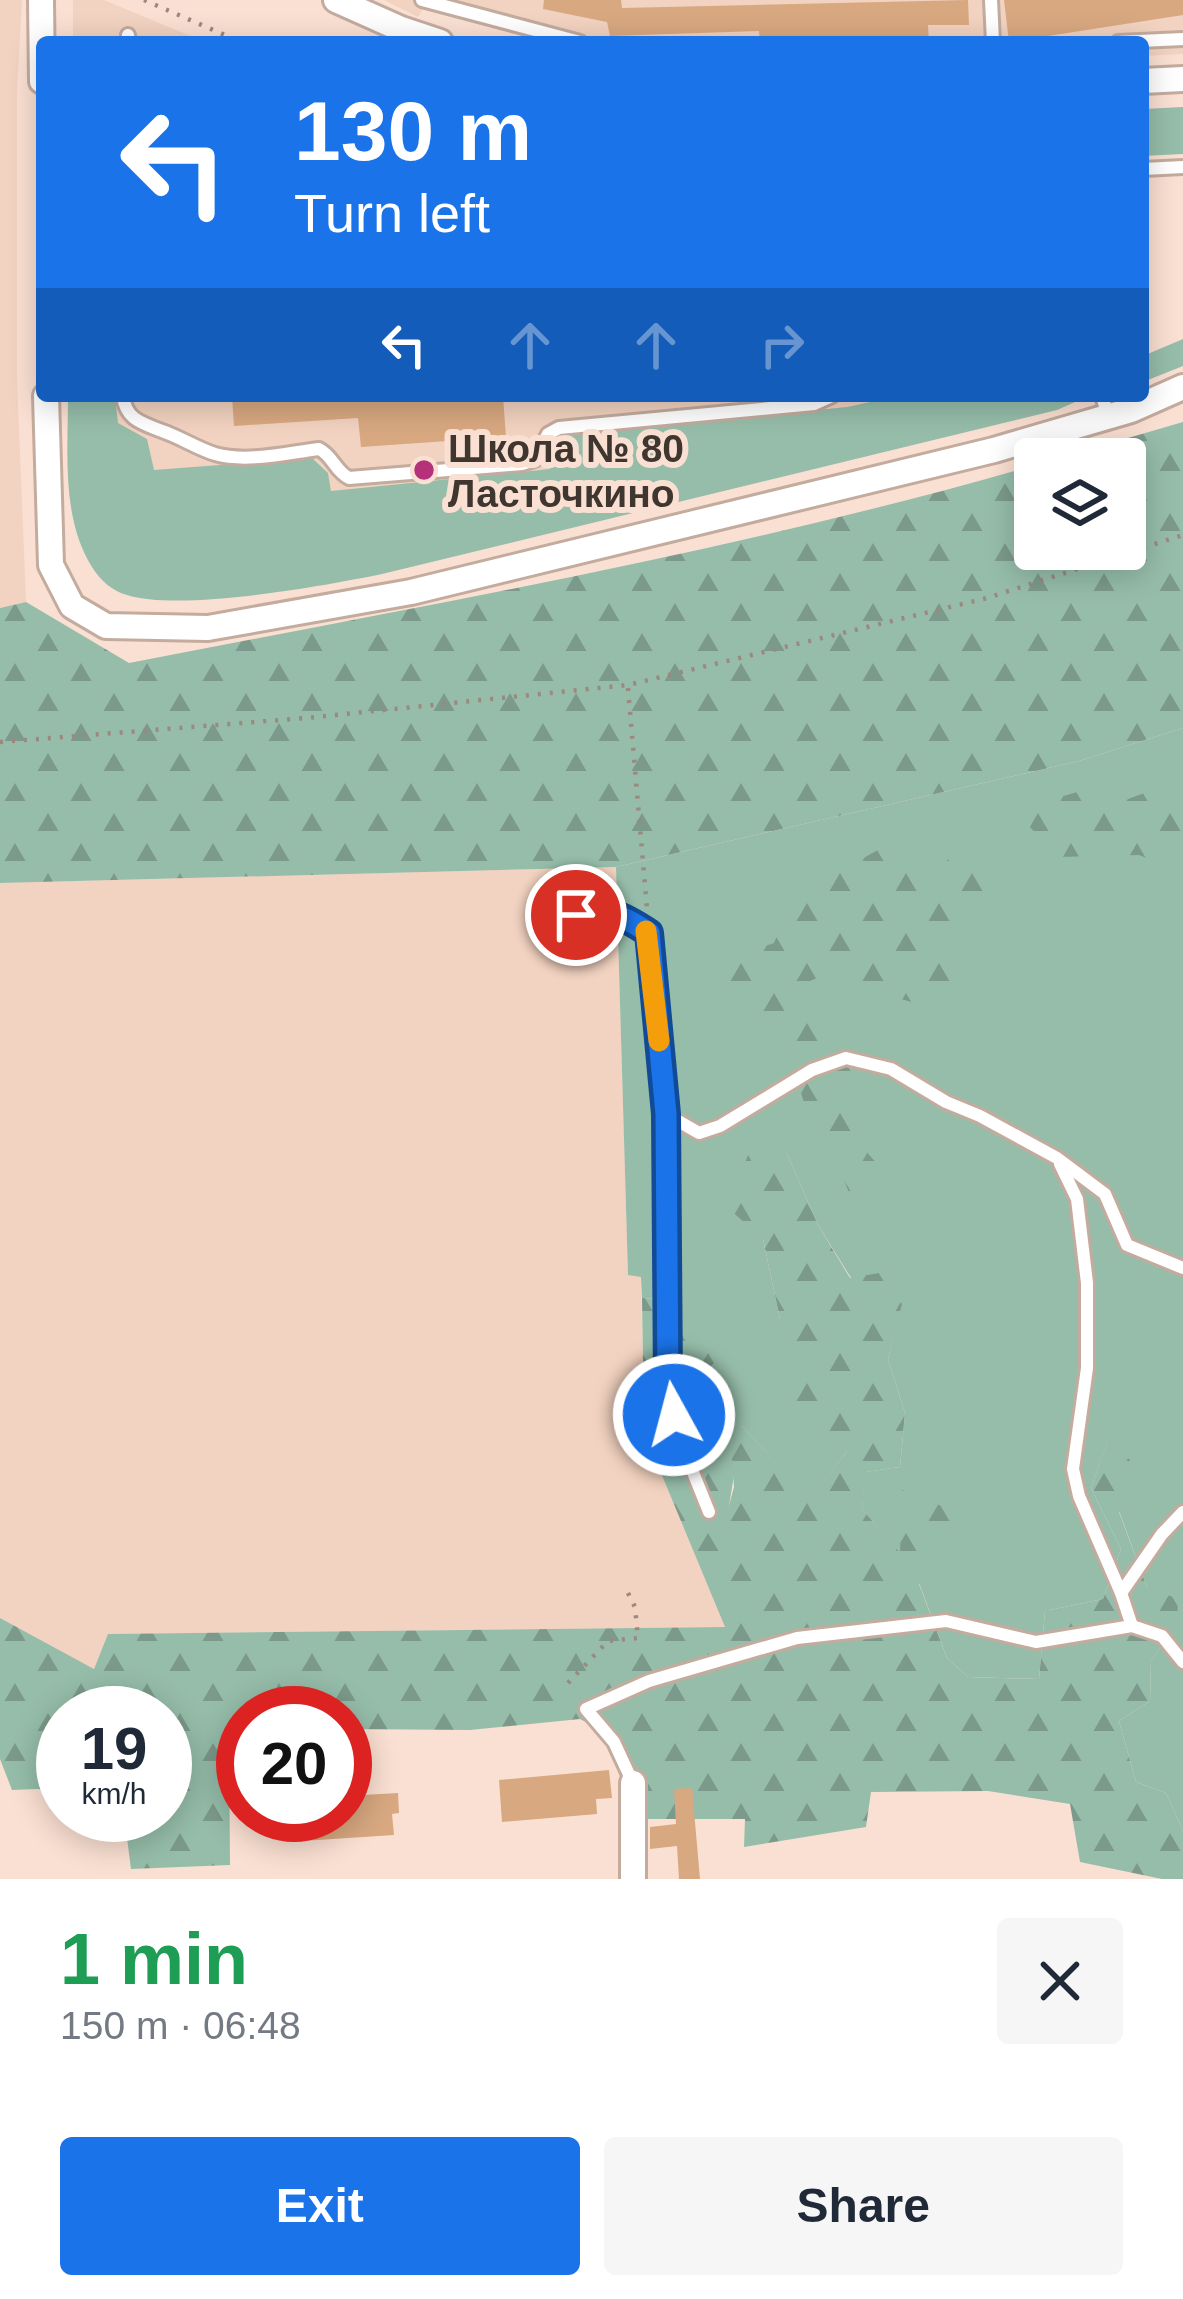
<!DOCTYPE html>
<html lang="en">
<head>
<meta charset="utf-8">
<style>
  body { margin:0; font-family:Arial,sans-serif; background:#f6f6f7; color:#1f2937; height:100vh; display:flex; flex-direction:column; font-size:45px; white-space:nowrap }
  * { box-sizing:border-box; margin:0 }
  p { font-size:39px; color:#747a83 }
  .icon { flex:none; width:66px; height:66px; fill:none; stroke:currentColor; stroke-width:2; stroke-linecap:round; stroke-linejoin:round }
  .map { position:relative; height:1879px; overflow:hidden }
  .side { display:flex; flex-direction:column; background:#fff; flex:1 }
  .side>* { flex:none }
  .banner { position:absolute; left:36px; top:36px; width:1113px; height:366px; border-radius:12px; box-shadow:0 6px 30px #0003; background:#1a73e8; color:#fff; overflow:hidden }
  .buttons { position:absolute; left:1014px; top:438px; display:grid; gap:24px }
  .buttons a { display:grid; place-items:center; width:132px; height:132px; border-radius:12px; background:#fff; box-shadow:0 6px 30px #0003; font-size:60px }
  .speed { position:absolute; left:36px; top:1686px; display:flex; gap:24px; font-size:60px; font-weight:700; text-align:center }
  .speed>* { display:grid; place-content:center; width:156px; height:156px; border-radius:50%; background:#fff; box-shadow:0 6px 30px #0003; line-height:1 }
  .speed small { font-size:30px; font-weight:400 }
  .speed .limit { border:18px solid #d22; background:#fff; color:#111 }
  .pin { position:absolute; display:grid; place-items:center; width:102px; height:102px; color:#fff; margin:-51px; border:6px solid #fff; border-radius:50%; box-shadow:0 3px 12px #0007 }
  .me { position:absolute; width:132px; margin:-66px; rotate:353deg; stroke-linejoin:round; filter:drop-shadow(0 0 9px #0008) }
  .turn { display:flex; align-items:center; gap:42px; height:252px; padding:0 60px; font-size:54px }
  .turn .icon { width:156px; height:156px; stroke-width:2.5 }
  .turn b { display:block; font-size:84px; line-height:102px }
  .lanes { display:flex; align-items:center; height:114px; padding:0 60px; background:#0003; justify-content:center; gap:60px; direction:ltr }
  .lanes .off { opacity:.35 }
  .round { display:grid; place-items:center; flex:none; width:126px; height:126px; border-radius:12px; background:#f6f6f7 }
  .overview { display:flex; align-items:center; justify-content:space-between; height:204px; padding:0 60px }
  h1 { font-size:72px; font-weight:700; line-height:90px; color:#1e9e55 }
  .cta { display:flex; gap:24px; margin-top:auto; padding:24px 60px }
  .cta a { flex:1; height:138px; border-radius:12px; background:#1a73e8; color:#fff; font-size:48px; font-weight:700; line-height:138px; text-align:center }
  .cta a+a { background:#f6f6f7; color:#1f2937 }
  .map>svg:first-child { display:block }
  .built { fill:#f2d2c0 }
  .green { fill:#96bdaa }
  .forest { fill:url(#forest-firs) }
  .building { fill:#d8a880 }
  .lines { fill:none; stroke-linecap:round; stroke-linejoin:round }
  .lane-casing { stroke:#c3ab9e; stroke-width:18 }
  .street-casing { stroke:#c3ab9e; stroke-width:30 }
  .path { stroke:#9b897f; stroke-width:4.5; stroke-dasharray:3 9; stroke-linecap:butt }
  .lane { stroke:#fff; stroke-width:12 }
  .street { stroke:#fff; stroke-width:24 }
  .route-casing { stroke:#114b97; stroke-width:30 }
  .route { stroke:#1a73e8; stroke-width:21 }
  .slow { stroke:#f59e0b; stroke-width:21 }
  .poi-dot { fill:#b53179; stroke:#fae0d2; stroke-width:4.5 }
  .labels { text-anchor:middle; stroke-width:12; stroke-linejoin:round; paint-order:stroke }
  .poi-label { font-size:39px; font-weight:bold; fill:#403630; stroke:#fae0d2; text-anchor:start }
</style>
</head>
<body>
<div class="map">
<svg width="1183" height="1879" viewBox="0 0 1183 1879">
  <defs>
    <pattern id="forest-firs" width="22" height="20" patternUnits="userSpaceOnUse" patternTransform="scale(3)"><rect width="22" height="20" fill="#96bdaa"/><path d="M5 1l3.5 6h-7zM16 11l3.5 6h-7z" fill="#7c9a8b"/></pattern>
  </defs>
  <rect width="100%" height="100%" fill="#fae0d2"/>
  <!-- built -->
  <g class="built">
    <path d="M 0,0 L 22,0 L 17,91 L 17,379 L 26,602 L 0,608 Z"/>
    <path d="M 73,0 L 104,0 L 205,42 L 73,42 Z"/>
    <path d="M 384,0 L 1183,0 L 1183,54 L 1143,56 L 1143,42 L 545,42 L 425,6 L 418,17 Z"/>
    <path d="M 76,396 L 1069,396 L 154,591 Z"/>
    <path d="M 616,867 L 628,1275 L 641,1276 L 644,1432 L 726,1627 L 108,1634 L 94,1669 L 0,1618 L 0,883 Z"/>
  </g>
  <!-- green -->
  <g class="green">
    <path d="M 1183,107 L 1183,154 L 1143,156 L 1143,109 Z"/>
    <path d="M 1183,339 L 1183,366 L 1143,382 L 1143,356 Z"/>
    <path d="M 68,396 L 115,396 L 118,423 L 147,439 L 154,470 L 312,458 L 328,473 L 331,491 L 550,469 L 553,443 L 568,434 L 847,407 L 898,396 L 1084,398 L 1057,410 L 382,574 C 323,586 181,612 127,595 C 112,591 100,580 92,567 C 61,518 68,451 68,396 Z"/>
    <path d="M 1183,728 L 1183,1831 L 1166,1793 L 1136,1782 L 1119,1721 L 1150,1701 L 1151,1661 L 1177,1625 L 1147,1587 L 1119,1511 L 1133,1466 L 1110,1434 L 1091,1488 L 1121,1549 L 1103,1599 L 1045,1611 L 1039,1679 L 968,1677 L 947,1658 L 919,1583 L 973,1519 L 901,1555 L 862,1509 L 865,1472 L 900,1467 L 905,1413 L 888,1359 L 901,1304 L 851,1278 L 818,1225 L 787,1154 L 763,1239 L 780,1319 L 847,1451 L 810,1501 L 742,1426 L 728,1512 L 685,1413 L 702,1375 L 686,1300 L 642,1298 L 641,1277 L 628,1275 L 616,867 L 1079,761 Z"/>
  </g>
  <!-- forest -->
  <g class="forest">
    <path d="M 1183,422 L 1183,728 L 1079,761 L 616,867 L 0,883 L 0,608 L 26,602 L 129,663 C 433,604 738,551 1035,465 L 1035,549 L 1125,549 L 1125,459 L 1056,459 Z"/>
    <path d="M 1169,784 L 1183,788 L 1183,873 L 1139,855 L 1058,857 L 1029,826 L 1034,805 L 1077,792 L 1109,806 Z"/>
    <path d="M 983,838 L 995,873 L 995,909 L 939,925 L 955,995 L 931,1008 L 888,995 L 864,1008 L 832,971 L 795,988 L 806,1012 L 842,1027 L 858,1071 L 845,1115 L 856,1140 L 879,1166 L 859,1220 L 832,1147 L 808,1116 L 784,1036 L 734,1001 L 720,962 L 774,943 L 800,877 L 838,872 L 878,850 L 929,872 Z"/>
    <path d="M 757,1131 L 787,1154 L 818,1225 L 850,1278 L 879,1273 L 902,1304 L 888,1359 L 905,1413 L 900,1467 L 866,1472 L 862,1509 L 900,1553 L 902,1490 L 974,1519 L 919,1584 L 947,1658 L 968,1677 L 1039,1679 L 1045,1611 L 1103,1599 L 1121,1549 L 1091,1488 L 1110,1433 L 1134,1466 L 1134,1496 L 1119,1512 L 1147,1587 L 1178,1599 L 1177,1626 L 1151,1661 L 1150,1701 L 1119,1721 L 1136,1782 L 1166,1793 L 1183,1831 L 1183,1879 L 1162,1879 L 1080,1862 L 1070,1804 L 988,1791 L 871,1792 L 866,1827 L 744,1847 L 745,1819 L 643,1819 C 632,1782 618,1738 580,1719 L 470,1730 L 345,1729 L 345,1713 L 243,1713 L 243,1737 L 229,1739 L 230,1865 L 131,1869 L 124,1815 L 165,1815 L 165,1713 L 63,1713 L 63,1788 L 12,1790 L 0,1759 L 0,1618 L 94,1669 L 108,1634 L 725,1627 L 644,1432 L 642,1298 L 686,1300 L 732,1345 L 702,1375 L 685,1413 L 728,1509 L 734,1487 L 729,1423 L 742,1426 L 810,1500 L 847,1451 L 791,1414 L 780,1319 L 763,1239 L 728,1208 Z"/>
  </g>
  <!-- building -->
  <g class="building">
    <path d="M 544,0 L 621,0 L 622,8 L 968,0 L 969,25 L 928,25 L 929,42 L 760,42 L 759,31 L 610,36 L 607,22 L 543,9 Z"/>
    <path d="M 1004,0 L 1183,0 L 1183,15 L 1009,42 Z"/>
    <path d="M 232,396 L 503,396 L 506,437 L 361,447 L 358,418 L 234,426 Z"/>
    <path d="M 609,1770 L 612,1798 L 596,1799 L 597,1814 L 502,1822 L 499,1780 Z"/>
    <path d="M 692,1788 L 700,1879 L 679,1879 L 677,1846 L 650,1849 L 650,1827 L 676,1824 L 674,1789 Z"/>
    <path d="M 398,1793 L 399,1813 L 392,1814 L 394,1835 L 302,1841 L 301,1815 L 345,1815 L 345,1796 Z"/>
  </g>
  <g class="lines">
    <defs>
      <g id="lane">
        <path d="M 422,0 L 580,42"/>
        <path d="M 991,0 L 993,42"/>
        <path d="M 128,35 L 129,42"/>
        <path d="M 1118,42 L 1183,39"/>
        <path d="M 1143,169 L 1183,167"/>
        <path d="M 123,396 C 126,420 142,423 162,431 C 180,437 196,448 215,454 C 247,463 286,453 319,449 C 333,456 335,471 349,478 L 522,464 L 535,460 L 548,434 L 559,428 L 814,404 L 832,396"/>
        <path d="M 1102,396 L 1108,416"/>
        <path d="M 558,932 C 593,899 612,908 649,933 L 666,1114 L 667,1385 L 682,1445 L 709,1512"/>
        <path d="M 666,1114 L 699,1133 L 720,1126 L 812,1070 L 846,1058 L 891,1069 L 946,1102 L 980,1116 L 1057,1158 L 1105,1194 L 1127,1245 L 1183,1268"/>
        <path d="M 1060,1164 L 1077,1199 L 1087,1283 L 1087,1368 L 1073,1469 L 1079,1496 L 1121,1593"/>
        <path d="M 1132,1626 L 1121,1593 L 1162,1534 L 1183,1512"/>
        <path d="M 633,1783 L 614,1742 L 586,1709 L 649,1681 L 797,1638 L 946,1621 L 1036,1642 L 1132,1626 L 1162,1636 L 1183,1662"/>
      </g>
      <g id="street">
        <path d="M 41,0 L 42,81"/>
        <path d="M 336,0 L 401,29 L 440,42"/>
        <path d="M 1143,81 L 1183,79"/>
        <path d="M 46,396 L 51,565 L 72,606 L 106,626 L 208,628 L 411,592 L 994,450 L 1131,410 L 1183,387"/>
        <path d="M 633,1783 L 633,1879"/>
      </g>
    </defs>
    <!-- lane casing -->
    <use href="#lane" class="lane-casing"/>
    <!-- street casing -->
    <use href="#street" class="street-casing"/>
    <!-- path -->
    <g class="path">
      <path d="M 144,0 L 241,42"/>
      <path d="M 628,688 L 647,909"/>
      <path d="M 0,742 L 306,718 L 628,685 L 987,598 L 1183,535"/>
      <path d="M 568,1683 L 608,1641 L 638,1638 L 635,1607 L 625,1587"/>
    </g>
    <!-- lane -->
    <use href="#lane" class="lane"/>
    <!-- street -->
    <use href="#street" class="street"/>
  </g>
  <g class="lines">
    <defs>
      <path id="route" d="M 576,915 C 608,908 622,915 649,933 L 666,1114 L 668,1385 L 674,1415"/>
    </defs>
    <!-- route casing -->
    <use href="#route" class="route-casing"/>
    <!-- route -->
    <use href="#route" class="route"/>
    <!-- slow -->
    <path class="slow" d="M 646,931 L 659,1041"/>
  </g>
  <!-- markers -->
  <circle class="poi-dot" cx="424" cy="470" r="12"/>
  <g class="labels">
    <!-- poi labels -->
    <g class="poi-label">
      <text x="448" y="462">Школа № 80<tspan x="448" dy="45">Ласточкино</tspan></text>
    </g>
  </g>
</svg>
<div class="buttons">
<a><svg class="icon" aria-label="layers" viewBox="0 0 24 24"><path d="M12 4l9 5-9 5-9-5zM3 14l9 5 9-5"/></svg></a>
</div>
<div class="speed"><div>19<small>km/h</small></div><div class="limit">20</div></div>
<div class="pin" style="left:576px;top:915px;background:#d93025"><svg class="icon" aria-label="arrive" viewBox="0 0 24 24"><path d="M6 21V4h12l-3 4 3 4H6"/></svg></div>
<svg class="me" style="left:674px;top:1415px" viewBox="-20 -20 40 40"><circle r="17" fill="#1a73e8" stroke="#fff" stroke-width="3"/><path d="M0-11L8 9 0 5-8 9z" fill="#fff"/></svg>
<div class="banner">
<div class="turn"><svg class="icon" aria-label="left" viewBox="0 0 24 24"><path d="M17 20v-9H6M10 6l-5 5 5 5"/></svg><div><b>130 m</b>Turn left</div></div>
<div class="lanes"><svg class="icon" aria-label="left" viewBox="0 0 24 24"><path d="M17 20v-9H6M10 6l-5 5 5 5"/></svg><svg class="icon off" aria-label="ahead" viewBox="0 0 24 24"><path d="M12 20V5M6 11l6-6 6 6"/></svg><svg class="icon off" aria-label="ahead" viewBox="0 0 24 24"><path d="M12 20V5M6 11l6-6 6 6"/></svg><svg class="icon off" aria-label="right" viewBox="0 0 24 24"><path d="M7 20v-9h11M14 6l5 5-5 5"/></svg></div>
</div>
</div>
<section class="side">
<div class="overview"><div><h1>1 min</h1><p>150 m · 06:48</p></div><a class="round"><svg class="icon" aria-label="close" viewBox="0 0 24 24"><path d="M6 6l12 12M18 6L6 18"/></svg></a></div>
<div class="cta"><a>Exit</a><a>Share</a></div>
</section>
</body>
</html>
